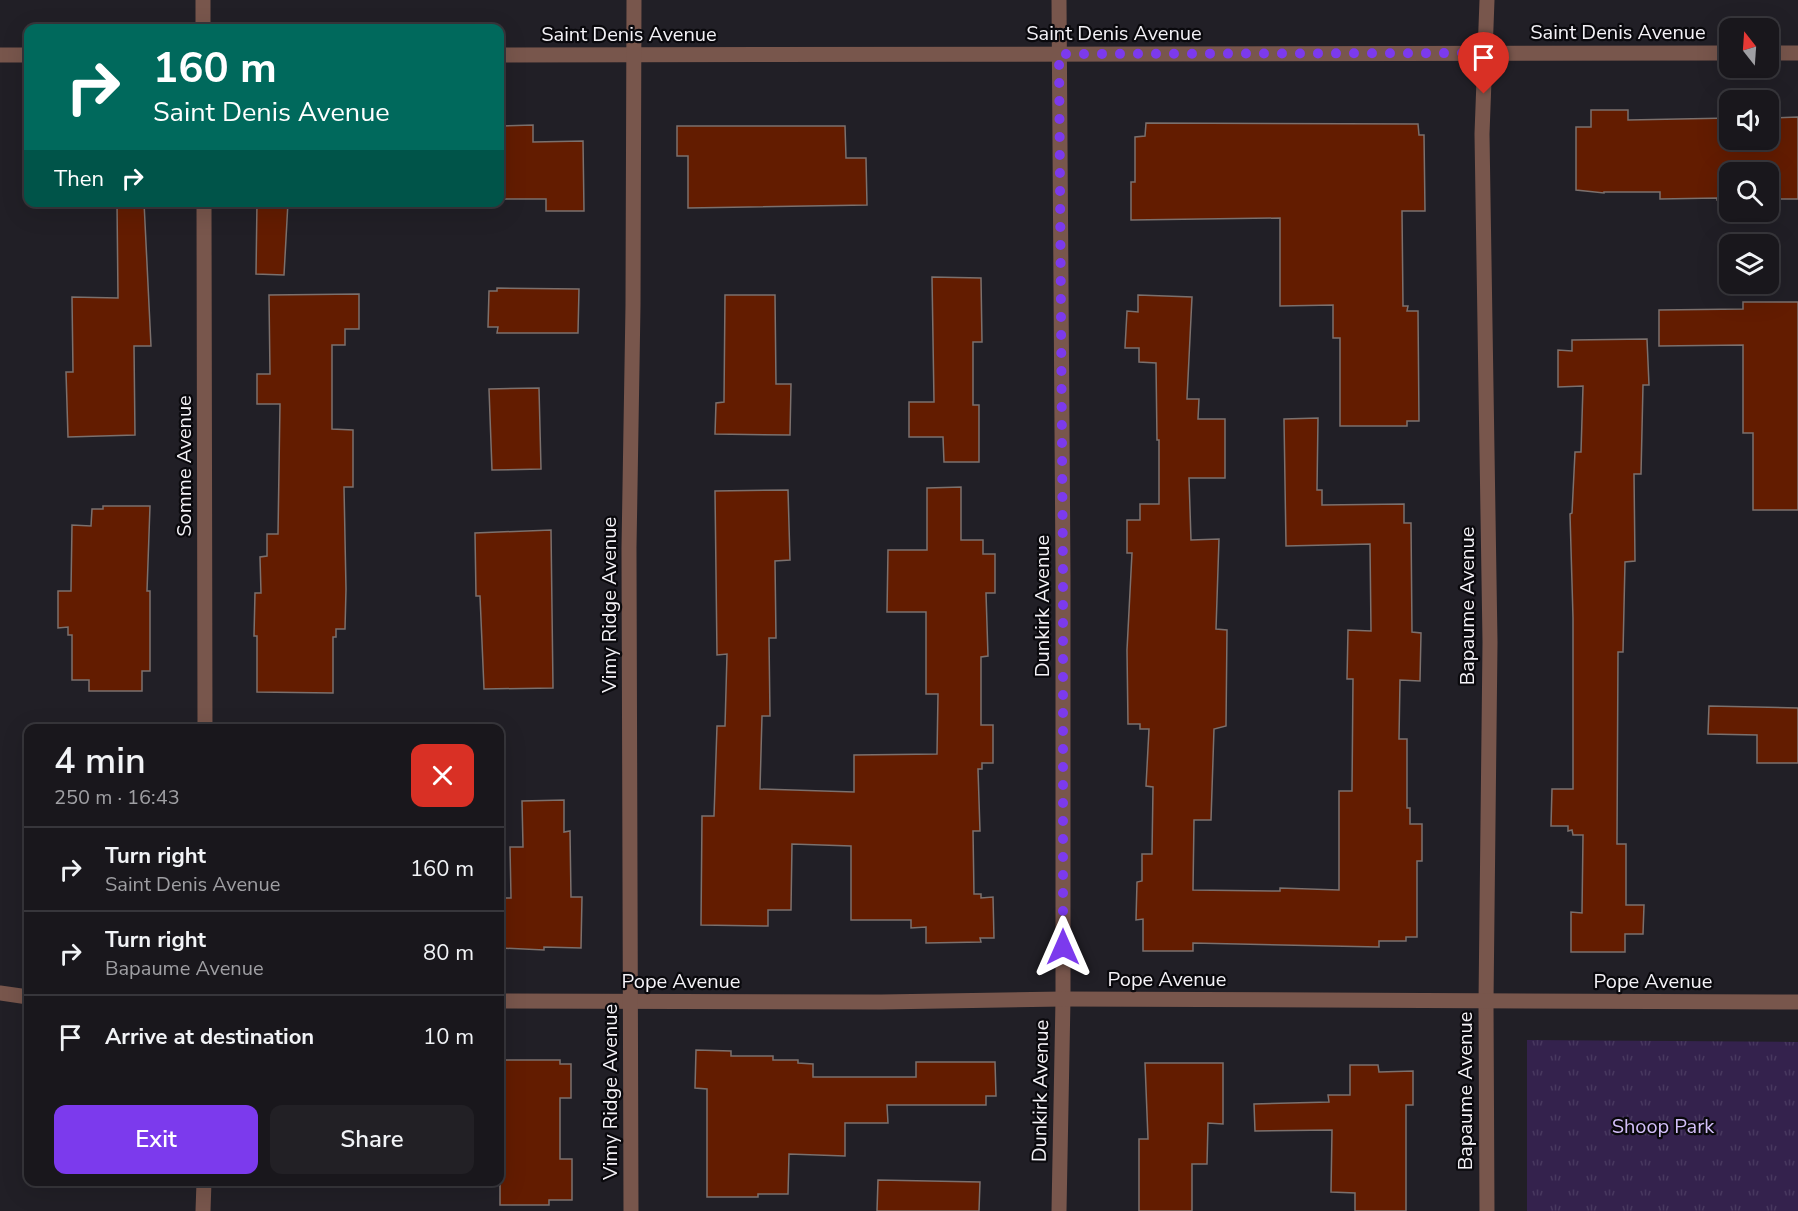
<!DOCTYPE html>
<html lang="en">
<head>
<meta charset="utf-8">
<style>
  body { margin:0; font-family:"Nunito Sans",sans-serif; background:#222025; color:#f1f3f6; height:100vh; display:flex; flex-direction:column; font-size:22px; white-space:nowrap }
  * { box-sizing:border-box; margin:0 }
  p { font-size:20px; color:#9f9fa3 }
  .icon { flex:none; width:33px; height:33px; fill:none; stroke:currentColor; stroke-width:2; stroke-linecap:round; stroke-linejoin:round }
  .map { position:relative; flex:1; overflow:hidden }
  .drawer { position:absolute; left:24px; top:724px; width:480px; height:462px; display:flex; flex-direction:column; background:#19171c; border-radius:12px; box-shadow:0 6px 24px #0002,0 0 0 2px #37363b }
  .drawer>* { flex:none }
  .top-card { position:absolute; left:24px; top:24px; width:480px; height:183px; border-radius:12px; box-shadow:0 6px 24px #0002,0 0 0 2px #37363b; background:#00695c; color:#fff; overflow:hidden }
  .needle { width:39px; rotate:343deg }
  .controls { position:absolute; left:1719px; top:18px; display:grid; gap:12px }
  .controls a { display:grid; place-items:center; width:60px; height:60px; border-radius:12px; background:#19171c; box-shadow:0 6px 24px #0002,0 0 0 2px #37363b; font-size:30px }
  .pin { position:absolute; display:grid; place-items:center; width:51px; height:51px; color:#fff; margin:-62px -26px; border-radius:50% 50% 50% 0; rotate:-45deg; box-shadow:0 0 6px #0007 }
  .pin .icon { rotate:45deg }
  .me { position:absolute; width:66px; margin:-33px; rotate:0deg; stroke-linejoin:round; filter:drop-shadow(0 0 4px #0008) }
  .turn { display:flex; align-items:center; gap:21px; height:126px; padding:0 30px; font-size:27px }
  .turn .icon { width:78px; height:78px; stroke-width:2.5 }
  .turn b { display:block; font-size:42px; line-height:51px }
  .then { display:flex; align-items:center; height:57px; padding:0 30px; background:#0003; gap:12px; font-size:22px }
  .round { display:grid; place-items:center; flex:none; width:63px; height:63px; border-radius:12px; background:#222025 }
  .overview { display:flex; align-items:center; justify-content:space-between; height:102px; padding:0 30px }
  h1 { font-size:36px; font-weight:600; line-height:45px }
  .action { display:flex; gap:12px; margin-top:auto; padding:12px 30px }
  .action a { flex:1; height:69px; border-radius:12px; background:#7c3aed; color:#fff; font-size:24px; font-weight:600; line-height:69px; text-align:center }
  .action a+a { background:#222025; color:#f1f3f6 }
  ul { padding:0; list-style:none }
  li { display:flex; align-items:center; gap:18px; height:84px; padding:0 30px; border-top:2px solid #37363b }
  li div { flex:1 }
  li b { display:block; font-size:22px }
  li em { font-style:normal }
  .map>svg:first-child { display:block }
  .park { fill:url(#park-tufts) }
  .building { fill:#631c00; stroke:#7b706d; stroke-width:1.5 }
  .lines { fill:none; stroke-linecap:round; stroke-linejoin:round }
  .street { stroke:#78564c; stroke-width:15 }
  .route { stroke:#7c3aed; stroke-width:10; stroke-dasharray:0 18 }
  .labels { text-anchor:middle; stroke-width:4.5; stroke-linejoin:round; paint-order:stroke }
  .street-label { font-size:20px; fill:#f4f2f7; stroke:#0a090d }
  .park-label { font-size:20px; fill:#d3bff9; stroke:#0a090d }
</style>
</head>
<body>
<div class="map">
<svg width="1798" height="1211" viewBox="0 0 1798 1211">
  <defs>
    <pattern id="park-tufts" width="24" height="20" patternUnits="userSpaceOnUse" patternTransform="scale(1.5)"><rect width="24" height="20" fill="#34224d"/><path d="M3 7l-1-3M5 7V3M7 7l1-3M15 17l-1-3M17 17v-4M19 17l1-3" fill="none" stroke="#48385f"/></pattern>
  </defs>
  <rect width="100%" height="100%" fill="#211f26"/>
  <!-- park -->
  <path class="park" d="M 1527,1040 L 1798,1042 L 1798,1211 L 1527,1211 Z"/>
  <!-- building -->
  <g class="building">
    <path d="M 1591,110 L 1628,110 L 1628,120 L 1730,118 L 1730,140 L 1768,140 L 1768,118 L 1798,117 L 1798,199 L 1768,199 L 1768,172 L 1730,172 L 1730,200 L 1717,200 L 1717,198 L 1660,199 L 1660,192 L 1604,192 L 1604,193 L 1576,190 L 1576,127 L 1591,127 Z"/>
    <path d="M 1146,123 L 1418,124 L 1419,135 L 1424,135 L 1425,211 L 1402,211 L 1403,306 L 1408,306 L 1407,311 L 1418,311 L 1419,421 L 1407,421 L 1407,426 L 1340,426 L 1340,338 L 1333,338 L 1333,305 L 1280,306 L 1280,218 L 1131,220 L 1131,182 L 1135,182 L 1135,137 L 1145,136 Z"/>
    <path d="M 533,125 L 533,142 L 583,141 L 584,211 L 546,211 L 546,199 L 500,199 L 500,126 Z"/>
    <path d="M 677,126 L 845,126 L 846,158 L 866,158 L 867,205 L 688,208 L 688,156 L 677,156 Z"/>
    <path d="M 117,202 L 144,202 L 151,346 L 134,346 L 135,435 L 68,437 L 66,372 L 73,372 L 72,297 L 118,298 Z"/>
    <path d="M 257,202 L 288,202 L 284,275 L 256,274 Z"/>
    <path d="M 932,277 L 981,278 L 982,342 L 973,342 L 973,405 L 979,405 L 979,462 L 944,462 L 943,437 L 909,437 L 909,402 L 934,402 Z"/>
    <path d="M 497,288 L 579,289 L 578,333 L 497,333 L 498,327 L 488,327 L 489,291 L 497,291 Z"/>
    <path d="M 359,294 L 359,329 L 345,329 L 345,345 L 332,345 L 332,429 L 353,430 L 353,487 L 344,487 L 346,589 L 345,629 L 336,629 L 336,637 L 333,637 L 333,693 L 257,692 L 257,636 L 254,636 L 255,593 L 261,593 L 260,557 L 267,556 L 267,534 L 278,534 L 280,404 L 257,404 L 257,374 L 270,374 L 269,295 Z"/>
    <path d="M 725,295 L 775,295 L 776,384 L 791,384 L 790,435 L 715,434 L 716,403 L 724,402 Z"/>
    <path d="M 1138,295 L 1192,297 L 1187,399 L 1199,399 L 1198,419 L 1225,419 L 1225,478 L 1189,478 L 1191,540 L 1219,539 L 1216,629 L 1227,630 L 1226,726 L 1214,729 L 1211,820 L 1194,820 L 1193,890 L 1280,891 L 1280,888 L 1339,890 L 1339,791 L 1352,791 L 1353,679 L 1347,679 L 1348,630 L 1371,631 L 1370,544 L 1286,546 L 1284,419 L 1318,418 L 1317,490 L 1322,490 L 1322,505 L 1404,504 L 1404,523 L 1411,523 L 1412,632 L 1421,633 L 1420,681 L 1400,680 L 1399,739 L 1407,739 L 1407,808 L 1410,808 L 1410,824 L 1422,824 L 1422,861 L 1417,861 L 1417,937 L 1406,937 L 1406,941 L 1379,941 L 1379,947 L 1193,943 L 1193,951 L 1143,951 L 1143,919 L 1136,920 L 1137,882 L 1142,881 L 1142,854 L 1152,854 L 1153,787 L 1146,786 L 1149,729 L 1140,729 L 1140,724 L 1128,724 L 1127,650 L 1132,553 L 1127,553 L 1127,520 L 1140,520 L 1140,504 L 1159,504 L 1159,440 L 1157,440 L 1156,363 L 1139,362 L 1139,348 L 1125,348 L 1127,311 L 1138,312 Z"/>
    <path d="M 1743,302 L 1798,302 L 1798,510 L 1753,510 L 1753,433 L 1743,433 L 1743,345 L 1659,346 L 1659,310 L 1743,309 Z"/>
    <path d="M 1647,339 L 1649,385 L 1643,385 L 1641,474 L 1634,474 L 1635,561 L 1625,562 L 1623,652 L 1618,652 L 1617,844 L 1626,844 L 1626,905 L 1644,905 L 1643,934 L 1625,934 L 1625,952 L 1571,952 L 1571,912 L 1582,913 L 1583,835 L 1573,835 L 1572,830 L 1568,831 L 1568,826 L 1551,826 L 1552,789 L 1573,789 L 1573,618 L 1570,514 L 1572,513 L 1575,452 L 1581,452 L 1583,386 L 1558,387 L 1558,350 L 1572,351 L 1572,340 Z"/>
    <path d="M 539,388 L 541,469 L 492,470 L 489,389 Z"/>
    <path d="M 961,487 L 961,540 L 983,540 L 983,554 L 995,554 L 995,593 L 986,593 L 988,656 L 981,657 L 981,725 L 993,725 L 993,763 L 982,763 L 982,769 L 978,769 L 980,831 L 973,831 L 974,894 L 981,894 L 981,898 L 993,897 L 994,938 L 980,938 L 981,942 L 926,943 L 926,927 L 911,928 L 911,920 L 851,920 L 851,846 L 792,844 L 791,910 L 768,910 L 768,926 L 701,925 L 702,816 L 714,816 L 717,726 L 725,726 L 727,654 L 717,655 L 715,491 L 788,490 L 790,560 L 775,561 L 776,638 L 769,638 L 770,716 L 762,716 L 760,789 L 854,792 L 854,755 L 937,754 L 938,694 L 926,694 L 926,612 L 887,612 L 888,550 L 927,550 L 927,488 Z"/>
    <path d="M 103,506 L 150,506 L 147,591 L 150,591 L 150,671 L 142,671 L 142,691 L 89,691 L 89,680 L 72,680 L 72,635 L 68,635 L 68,627 L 58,628 L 58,591 L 71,591 L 72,525 L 91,526 L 92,509 L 103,509 Z"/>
    <path d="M 551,530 L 553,688 L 484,689 L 480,596 L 476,596 L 475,533 Z"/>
    <path d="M 1709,706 L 1798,708 L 1798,763 L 1757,763 L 1757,735 L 1708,734 Z"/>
    <path d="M 564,800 L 564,832 L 570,831 L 571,897 L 582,897 L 581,948 L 544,947 L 544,950 L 500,948 L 500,898 L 511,898 L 510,847 L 523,847 L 522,801 Z"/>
    <path d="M 696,1050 L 731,1051 L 731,1056 L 773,1056 L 773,1060 L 798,1060 L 798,1063 L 813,1064 L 813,1077 L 916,1077 L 916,1062 L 995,1062 L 996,1096 L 986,1096 L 986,1105 L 887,1105 L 888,1123 L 845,1123 L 845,1156 L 789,1154 L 788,1194 L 758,1194 L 758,1197 L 707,1197 L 707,1089 L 695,1088 Z"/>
    <path d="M 500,1060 L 560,1060 L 560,1064 L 571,1064 L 571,1098 L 560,1098 L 560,1159 L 572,1159 L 572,1200 L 549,1200 L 549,1205 L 500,1205 Z"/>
    <path d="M 1145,1063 L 1223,1063 L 1223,1124 L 1208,1123 L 1207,1164 L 1192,1164 L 1192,1211 L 1139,1211 L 1139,1139 L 1148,1139 Z"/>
    <path d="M 1350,1065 L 1378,1065 L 1379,1072 L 1413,1071 L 1413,1105 L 1406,1105 L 1406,1211 L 1355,1211 L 1355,1193 L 1331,1192 L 1332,1130 L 1255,1131 L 1254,1104 L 1329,1102 L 1328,1095 L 1350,1095 Z"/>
    <path d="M 878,1180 L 980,1182 L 979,1211 L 877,1211 Z"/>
  </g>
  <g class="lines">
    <!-- street -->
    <g class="street">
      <path d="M 203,0 L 203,28"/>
      <path d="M 1059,0 L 1063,575 L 1063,999 L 1059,1211"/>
      <path d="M 1487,0 L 1482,134 L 1490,642 L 1486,1002 L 1487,1211"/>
      <path d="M 1768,53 L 1798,53"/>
      <path d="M 0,55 L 28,55"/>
      <path d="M 500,55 L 1730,53"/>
      <path d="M 204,202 L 205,729"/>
      <path d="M 0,993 L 28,997"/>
      <path d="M 500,1001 L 881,1002 L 1063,999 L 1798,1002"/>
      <path d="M 203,1211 L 204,1182"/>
      <path d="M 631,1211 L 629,548 L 633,305 L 634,0"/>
    </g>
  </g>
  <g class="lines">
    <!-- route -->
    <path class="route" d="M 1063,947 L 1063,575 L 1059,54 L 1485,53 L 1484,94"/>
  </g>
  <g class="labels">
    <!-- street labels -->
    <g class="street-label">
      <text x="1618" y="39">Saint Denis Avenue</text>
      <text x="1114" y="40">Saint Denis Avenue</text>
      <text x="629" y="41">Saint Denis Avenue</text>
      <text transform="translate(184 466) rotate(-90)" y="7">Somme Avenue</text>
      <text transform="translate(609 605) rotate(-90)" y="7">Vimy Ridge Avenue</text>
      <text transform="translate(1042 606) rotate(-90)" y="7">Dunkirk Avenue</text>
      <text transform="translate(1467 606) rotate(-90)" y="7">Bapaume Avenue</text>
      <text x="1167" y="986">Pope Avenue</text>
      <text x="681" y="988">Pope Avenue</text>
      <text x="1653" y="988">Pope Avenue</text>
      <text transform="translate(1040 1091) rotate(-89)" y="7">Dunkirk Avenue</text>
      <text transform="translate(1465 1091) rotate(-90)" y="7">Bapaume Avenue</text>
      <text transform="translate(610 1092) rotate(-90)" y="7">Vimy Ridge Avenue</text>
    </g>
    <!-- park labels -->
    <g class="park-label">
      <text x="1663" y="1133">Shoop Park</text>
    </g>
  </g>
</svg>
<div class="controls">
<a><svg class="needle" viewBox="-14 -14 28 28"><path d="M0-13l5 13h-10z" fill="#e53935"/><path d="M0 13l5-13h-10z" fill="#9f9fa3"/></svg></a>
<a><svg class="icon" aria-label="sound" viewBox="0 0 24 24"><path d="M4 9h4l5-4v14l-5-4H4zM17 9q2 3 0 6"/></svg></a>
<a><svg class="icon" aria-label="search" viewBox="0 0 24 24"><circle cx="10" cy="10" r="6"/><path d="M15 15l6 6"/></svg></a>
<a><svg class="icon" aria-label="layers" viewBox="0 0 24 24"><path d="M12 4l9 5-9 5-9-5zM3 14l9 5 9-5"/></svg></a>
</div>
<div class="pin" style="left:1484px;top:94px;background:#d93025"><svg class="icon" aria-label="arrive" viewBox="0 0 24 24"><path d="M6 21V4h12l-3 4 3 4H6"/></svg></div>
<svg class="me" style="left:1063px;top:947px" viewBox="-20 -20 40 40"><path d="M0-17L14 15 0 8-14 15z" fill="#7c3aed" stroke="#fff" stroke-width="4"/></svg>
<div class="top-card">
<div class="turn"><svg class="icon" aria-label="right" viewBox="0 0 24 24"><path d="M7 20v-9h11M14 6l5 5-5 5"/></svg><div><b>160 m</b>Saint Denis Avenue</div></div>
<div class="then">Then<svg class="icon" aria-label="right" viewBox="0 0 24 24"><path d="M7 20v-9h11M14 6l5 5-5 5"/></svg></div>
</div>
<section class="drawer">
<div class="overview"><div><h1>4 min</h1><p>250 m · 16:43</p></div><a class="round" style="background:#d93025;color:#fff"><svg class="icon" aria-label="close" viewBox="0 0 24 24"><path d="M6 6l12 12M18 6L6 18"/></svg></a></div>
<ul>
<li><svg class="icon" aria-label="right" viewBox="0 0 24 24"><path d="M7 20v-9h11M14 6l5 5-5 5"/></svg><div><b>Turn right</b><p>Saint Denis Avenue</p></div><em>160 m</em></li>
<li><svg class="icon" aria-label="right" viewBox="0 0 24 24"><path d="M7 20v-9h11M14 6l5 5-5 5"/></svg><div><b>Turn right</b><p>Bapaume Avenue</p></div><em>80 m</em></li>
<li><svg class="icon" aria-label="arrive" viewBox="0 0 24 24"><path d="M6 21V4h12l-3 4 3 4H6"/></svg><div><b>Arrive at destination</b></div><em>10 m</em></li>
</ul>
<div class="action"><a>Exit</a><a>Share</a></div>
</section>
</div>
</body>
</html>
